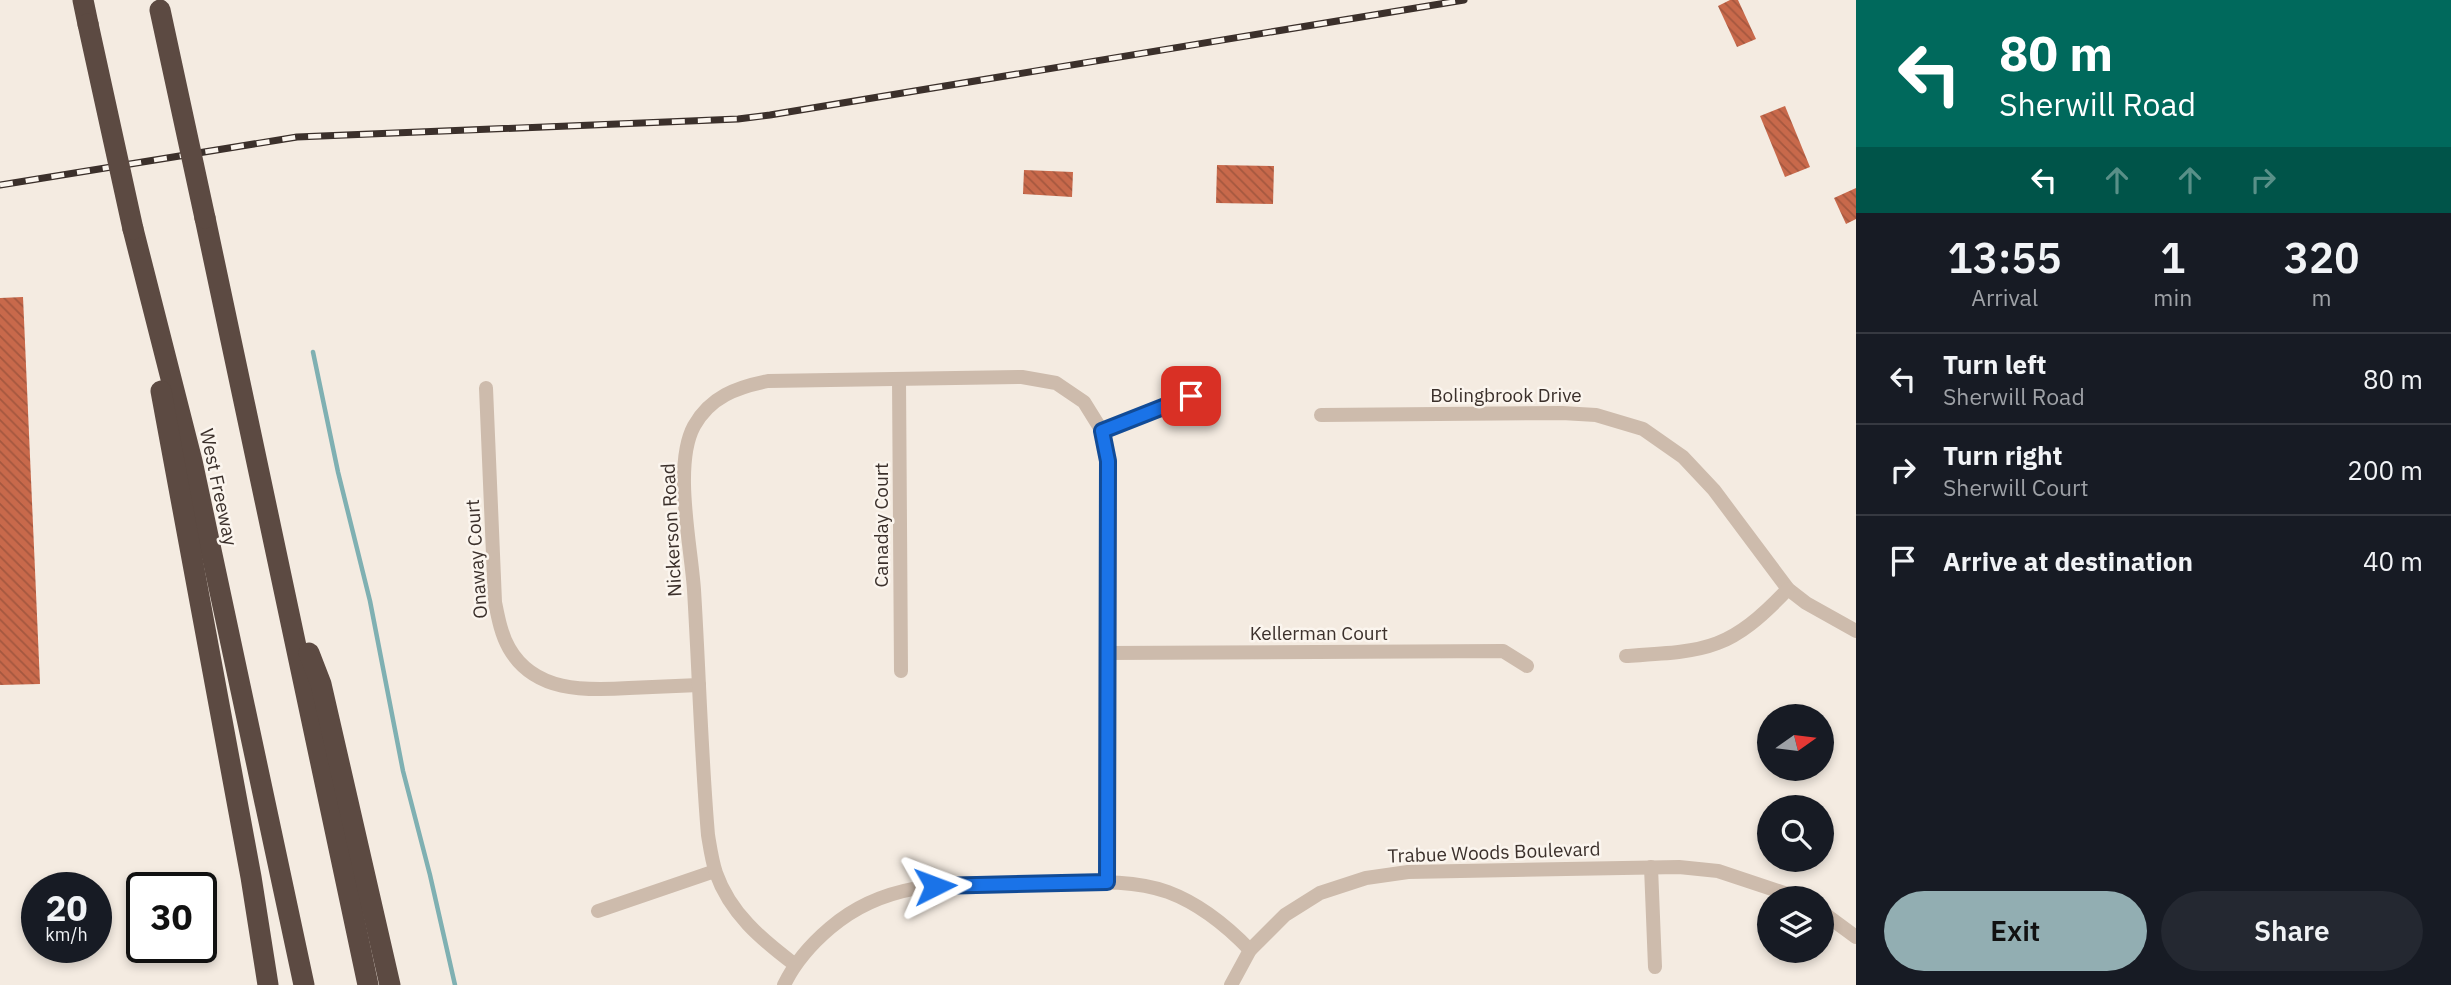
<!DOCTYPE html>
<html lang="en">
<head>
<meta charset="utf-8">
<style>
  body { margin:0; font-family:"IBM Plex Sans",sans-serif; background:#242831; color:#f1f3f6; height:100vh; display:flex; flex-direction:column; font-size:26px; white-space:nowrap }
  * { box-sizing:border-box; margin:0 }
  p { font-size:23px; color:#9ea1a6 }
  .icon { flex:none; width:38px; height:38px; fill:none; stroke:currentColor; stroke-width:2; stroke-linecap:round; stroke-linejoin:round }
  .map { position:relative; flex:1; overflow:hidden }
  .sheet { display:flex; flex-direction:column; background:#171b24; width:595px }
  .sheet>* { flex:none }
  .guide { background:#00695c; color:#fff; overflow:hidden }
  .needle { width:46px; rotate:76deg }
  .fabs { position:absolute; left:1757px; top:704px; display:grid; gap:14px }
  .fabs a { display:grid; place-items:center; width:77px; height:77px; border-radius:50%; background:#171b24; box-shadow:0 4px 10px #0003; font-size:35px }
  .speed { position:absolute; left:21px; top:872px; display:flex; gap:14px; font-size:35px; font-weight:700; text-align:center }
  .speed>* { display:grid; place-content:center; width:91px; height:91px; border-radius:50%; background:#171b24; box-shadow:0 4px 10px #0003; line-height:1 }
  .speed small { font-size:18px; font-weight:400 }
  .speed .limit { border:4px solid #111; border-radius:10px; background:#fff; color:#111 }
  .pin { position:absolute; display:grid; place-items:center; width:60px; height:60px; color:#fff; margin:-30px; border-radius:14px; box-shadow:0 4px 10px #0006 }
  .me { position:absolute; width:77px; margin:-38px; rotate:87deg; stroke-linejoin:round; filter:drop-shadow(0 0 5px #0008) }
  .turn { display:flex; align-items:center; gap:24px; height:147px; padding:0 28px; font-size:32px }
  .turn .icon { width:91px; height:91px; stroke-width:2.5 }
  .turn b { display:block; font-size:49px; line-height:60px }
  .lanes { display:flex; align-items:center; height:66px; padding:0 28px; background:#0003; justify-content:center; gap:35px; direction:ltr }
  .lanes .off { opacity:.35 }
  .eta { display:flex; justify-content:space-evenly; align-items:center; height:119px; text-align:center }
  .eta b { font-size:42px; font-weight:600; line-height:49px }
  .action { display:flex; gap:14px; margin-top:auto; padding:14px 28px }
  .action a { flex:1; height:80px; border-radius:42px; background:#92aeb2; color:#111; font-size:28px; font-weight:600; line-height:80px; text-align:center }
  .action a+a { background:#242831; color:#f1f3f6 }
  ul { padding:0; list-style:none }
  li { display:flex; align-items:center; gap:21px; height:91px; padding:0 28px; border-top:2px solid #363941 }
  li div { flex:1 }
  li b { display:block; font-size:26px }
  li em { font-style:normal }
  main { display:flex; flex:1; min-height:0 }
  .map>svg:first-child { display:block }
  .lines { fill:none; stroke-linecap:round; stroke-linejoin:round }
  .stream { stroke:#7fb0b2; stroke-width:4.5 }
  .building { fill:url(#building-back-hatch) }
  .minor { stroke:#cdbbac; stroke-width:14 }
  .highway { stroke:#5c4a42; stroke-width:21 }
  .rail-casing { stroke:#3b302b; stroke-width:7 }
  .rail { stroke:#fbf5ee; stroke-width:4.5; stroke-dasharray:13; stroke-linecap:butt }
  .highway-bridge { stroke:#5c4a42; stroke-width:21 }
  .route-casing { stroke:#114b97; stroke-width:18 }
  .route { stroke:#1a73e8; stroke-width:12 }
  .labels { text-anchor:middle; stroke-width:5; stroke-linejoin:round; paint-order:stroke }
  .street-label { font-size:19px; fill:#3b302b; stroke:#fbf5ee }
</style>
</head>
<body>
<main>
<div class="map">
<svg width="1856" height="985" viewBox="0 0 1856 985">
  <defs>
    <pattern id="building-back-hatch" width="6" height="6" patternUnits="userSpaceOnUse" patternTransform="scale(1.75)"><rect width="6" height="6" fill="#c8694b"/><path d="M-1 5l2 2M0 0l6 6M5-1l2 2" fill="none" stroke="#a4573f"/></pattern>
  </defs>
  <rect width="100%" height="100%" fill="#f4ebe1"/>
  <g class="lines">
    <!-- stream -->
    <path class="stream" d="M 313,352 L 338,472 L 370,601 L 403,771 L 430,875 L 455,985"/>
  </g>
  <!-- building -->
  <g class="building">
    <path d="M 1730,0 L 1738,0 L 1756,39 L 1737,47 L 1718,6 Z"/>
    <path d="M 1785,106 L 1810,167 L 1785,177 L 1760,116 Z"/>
    <path d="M 1217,165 L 1274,166 L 1273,204 L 1216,203 Z"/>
    <path d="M 1024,170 L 1073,172 L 1072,197 L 1023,194 Z"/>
    <path d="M 1856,188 L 1856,219 L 1846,224 L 1834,198 Z"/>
    <path d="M 23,297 L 40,684 L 0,685 L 0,298 Z"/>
  </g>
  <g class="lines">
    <!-- minor -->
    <g class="minor">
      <path d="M 899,379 L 901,671"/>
      <path d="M 486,388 L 495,602 C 498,617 501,634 509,648 C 534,692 585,691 629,688 C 652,687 675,686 699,685"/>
      <path d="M 1321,415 L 1562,413 L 1596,415 L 1643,429 L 1683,457 L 1714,490 L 1788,589 L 1806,603 L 1856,631"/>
      <path d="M 1102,431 L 1191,396"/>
      <path d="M 1107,653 L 1503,651 L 1527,666"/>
      <path d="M 1626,656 C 1708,651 1729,651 1788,589"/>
      <path d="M 1651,867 L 1655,967"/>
      <path d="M 598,911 L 715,871"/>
      <path d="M 1822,912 L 1856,937"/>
      <path d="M 794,964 C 761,939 730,913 716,873 C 712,861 710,847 708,835 C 701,753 699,671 694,590 C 691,545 673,465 694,426 C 710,397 737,387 768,381 L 1022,377 L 1056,383 L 1084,402 L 1102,431 L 1108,461 L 1107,882"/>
      <path d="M 784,985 C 795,962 810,945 830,928 C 891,875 967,884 1042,883 C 1083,883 1128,878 1168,892 C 1200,904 1227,926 1250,950"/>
      <path d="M 1231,985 L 1250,950 L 1285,915 L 1320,893 L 1366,878 L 1408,872 L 1679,867 L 1718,871 L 1799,898"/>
    </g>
    <!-- highway -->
    <g class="highway">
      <path d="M 83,0 L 88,24"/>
      <path d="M 205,218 L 368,985"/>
      <path d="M 133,229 L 192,461 L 304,985"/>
      <path d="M 161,391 L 251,877 L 268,985"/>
      <path d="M 309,653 L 321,684 L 390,985"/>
    </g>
    <defs>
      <path id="rail" d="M 0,185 L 297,137 L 738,119 L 770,115 L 1464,0"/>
    </defs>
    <!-- rail casing -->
    <use href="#rail" class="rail-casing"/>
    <!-- rail -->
    <use href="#rail" class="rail"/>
    <!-- highway-bridge -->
    <g class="highway-bridge">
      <path d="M 160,10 L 205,218"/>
      <path d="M 88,24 L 133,229"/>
    </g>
  </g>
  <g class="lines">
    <defs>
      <path id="route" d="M 935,886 L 1107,882 L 1108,461 L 1102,431 L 1191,396"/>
    </defs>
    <!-- route casing -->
    <use href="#route" class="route-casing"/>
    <!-- route -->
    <use href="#route" class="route"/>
  </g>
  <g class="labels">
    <!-- street labels -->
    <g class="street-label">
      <text x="1506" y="402">Bolingbrook Drive</text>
      <text transform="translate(219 487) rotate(78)" y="7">West Freeway</text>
      <text transform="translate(881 525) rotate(-90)" y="7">Canaday Court</text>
      <text transform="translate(671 530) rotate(-93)" y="7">Nickerson Road</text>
      <text transform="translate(476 559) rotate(-94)" y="7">Onaway Court</text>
      <text x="1319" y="640">Kellerman Court</text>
      <text transform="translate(1494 852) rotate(-2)" y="7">Trabue Woods Boulevard</text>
    </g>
  </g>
</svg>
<div class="fabs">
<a><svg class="needle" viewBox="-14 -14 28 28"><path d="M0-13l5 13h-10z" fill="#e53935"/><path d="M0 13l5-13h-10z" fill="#9ea1a6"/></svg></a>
<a><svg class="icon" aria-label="search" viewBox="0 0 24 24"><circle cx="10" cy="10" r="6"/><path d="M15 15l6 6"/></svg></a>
<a><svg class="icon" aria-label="layers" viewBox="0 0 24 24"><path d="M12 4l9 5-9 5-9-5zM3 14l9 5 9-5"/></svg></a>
</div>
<div class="speed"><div>20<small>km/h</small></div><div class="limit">30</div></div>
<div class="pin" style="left:1191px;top:396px;background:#d93025"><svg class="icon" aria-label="arrive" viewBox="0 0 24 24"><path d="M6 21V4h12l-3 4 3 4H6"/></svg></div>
<svg class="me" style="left:935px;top:886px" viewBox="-20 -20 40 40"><path d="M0-17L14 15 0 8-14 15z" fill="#1a73e8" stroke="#fff" stroke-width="4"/></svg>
</div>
<section class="sheet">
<div class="guide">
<div class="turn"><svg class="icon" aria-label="left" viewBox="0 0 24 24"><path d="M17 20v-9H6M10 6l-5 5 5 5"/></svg><div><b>80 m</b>Sherwill Road</div></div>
<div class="lanes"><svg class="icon" aria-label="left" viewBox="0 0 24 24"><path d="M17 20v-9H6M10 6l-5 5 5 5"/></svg><svg class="icon off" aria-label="ahead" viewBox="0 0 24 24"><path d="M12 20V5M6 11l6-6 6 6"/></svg><svg class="icon off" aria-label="ahead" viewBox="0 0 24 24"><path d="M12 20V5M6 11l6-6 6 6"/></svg><svg class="icon off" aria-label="right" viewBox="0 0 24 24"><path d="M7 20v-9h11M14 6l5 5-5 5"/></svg></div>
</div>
<div class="eta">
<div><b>13:55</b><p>Arrival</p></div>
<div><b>1</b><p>min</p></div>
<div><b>320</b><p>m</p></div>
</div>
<ul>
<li><svg class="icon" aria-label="left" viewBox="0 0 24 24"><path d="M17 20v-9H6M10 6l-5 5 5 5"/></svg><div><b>Turn left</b><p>Sherwill Road</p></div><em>80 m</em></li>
<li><svg class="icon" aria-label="right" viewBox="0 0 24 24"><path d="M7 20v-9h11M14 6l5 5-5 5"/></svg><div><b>Turn right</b><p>Sherwill Court</p></div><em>200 m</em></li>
<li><svg class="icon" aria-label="arrive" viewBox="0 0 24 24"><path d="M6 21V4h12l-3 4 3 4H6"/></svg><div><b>Arrive at destination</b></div><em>40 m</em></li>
</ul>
<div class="action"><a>Exit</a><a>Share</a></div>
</section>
</main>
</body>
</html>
